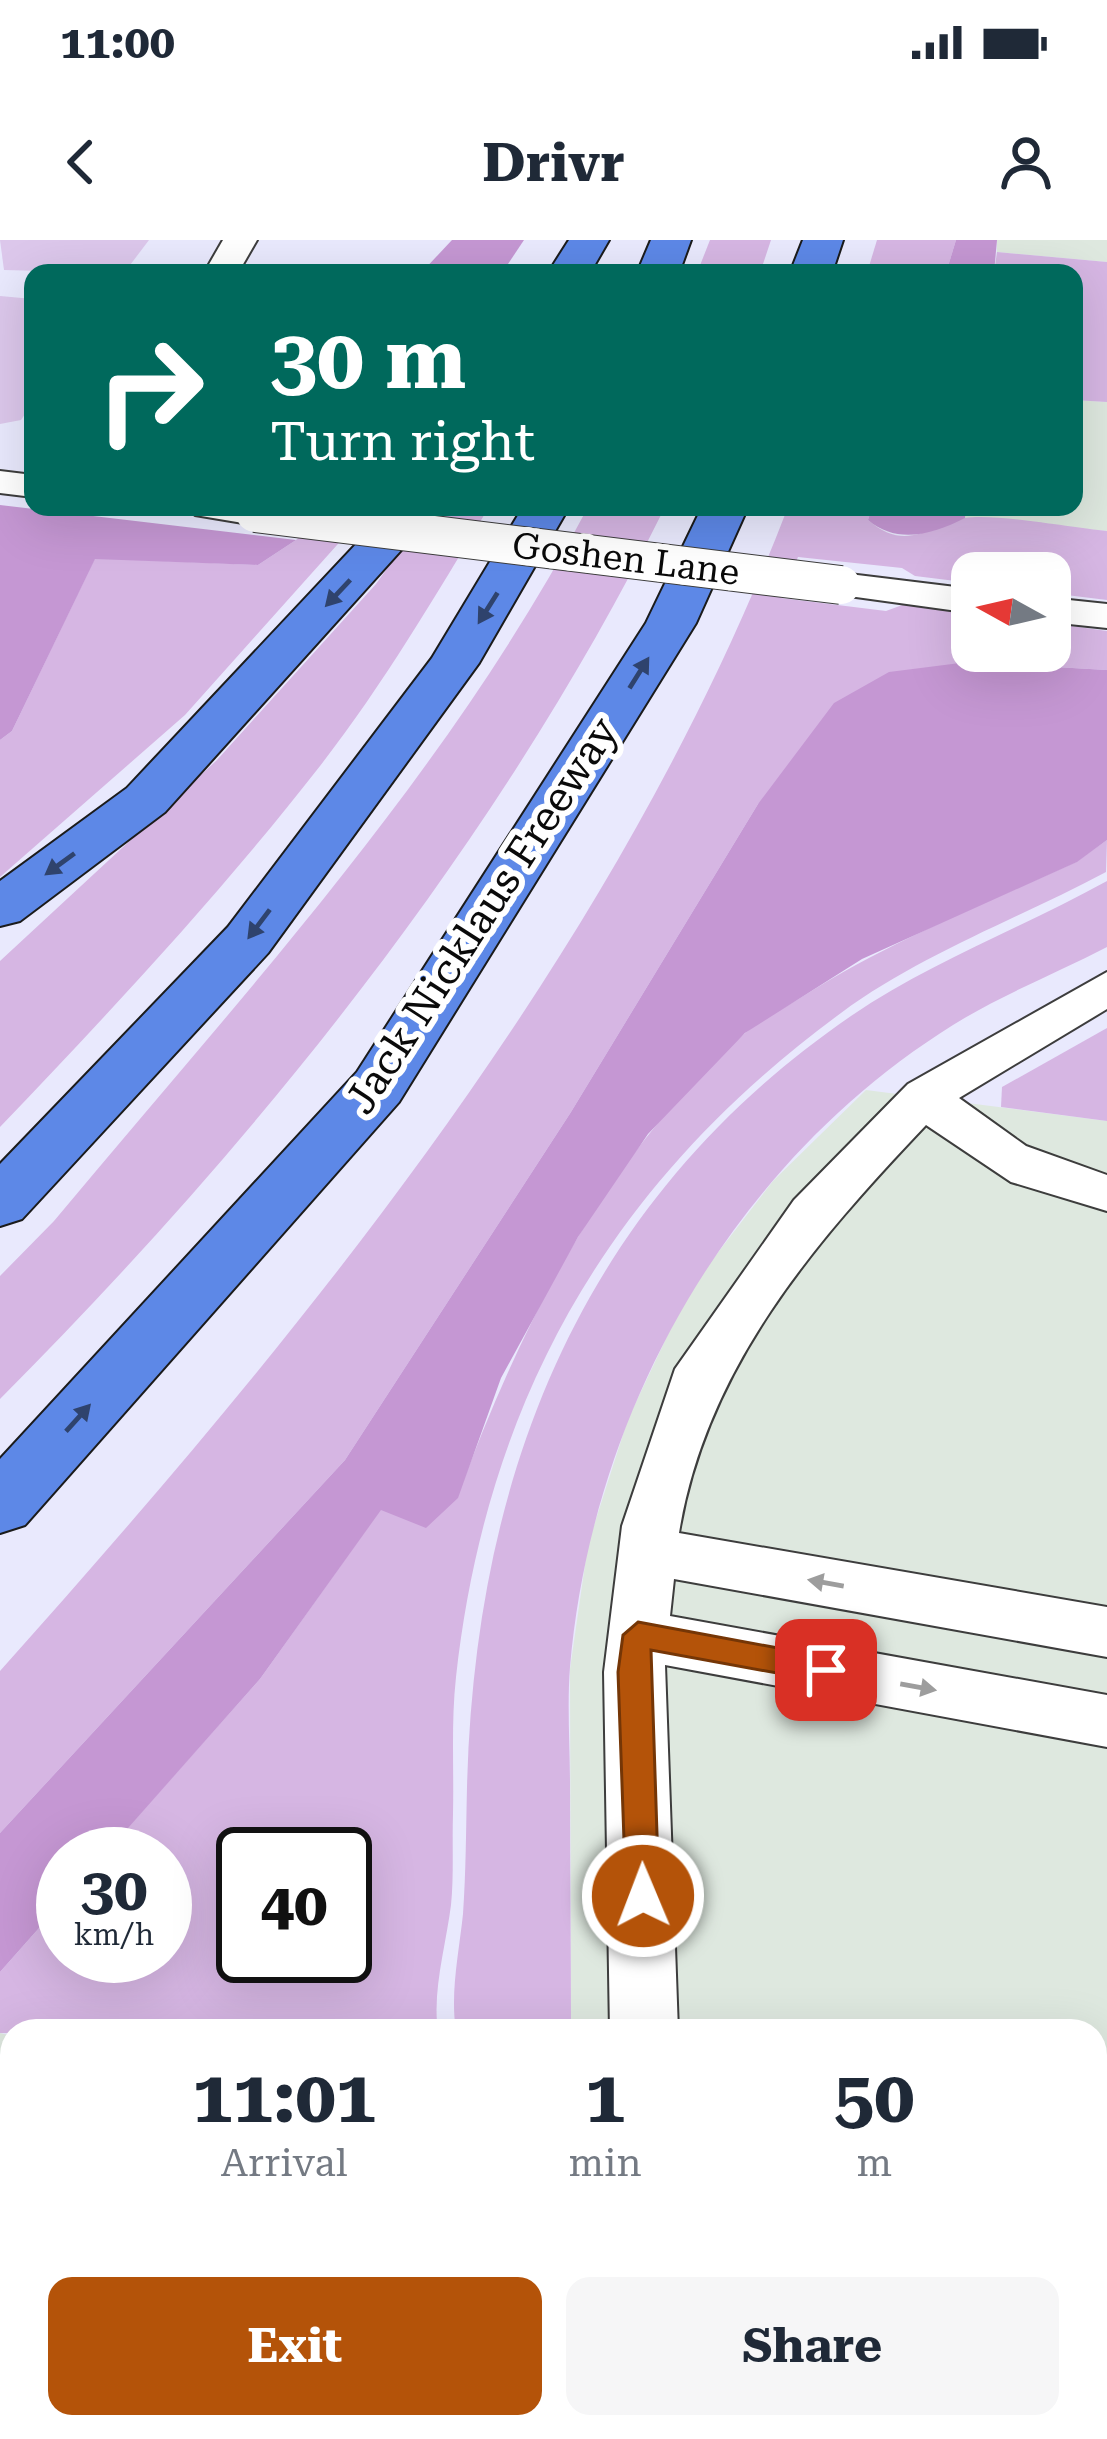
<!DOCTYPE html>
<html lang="en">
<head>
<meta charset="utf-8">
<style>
  body { margin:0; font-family:"Roboto Serif",serif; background:#f6f6f7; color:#1f2937; height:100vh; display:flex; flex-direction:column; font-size:45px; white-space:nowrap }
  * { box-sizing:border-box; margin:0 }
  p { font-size:39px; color:#747a83 }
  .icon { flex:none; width:66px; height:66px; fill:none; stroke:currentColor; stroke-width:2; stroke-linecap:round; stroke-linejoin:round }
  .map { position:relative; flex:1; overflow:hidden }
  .panel { position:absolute; left:0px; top:1779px; width:1107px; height:420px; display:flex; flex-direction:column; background:#fff; border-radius:36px 36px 0 0; box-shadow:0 12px 48px #0002 }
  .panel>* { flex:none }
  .banner { position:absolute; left:24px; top:24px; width:1059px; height:252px; border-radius:24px; box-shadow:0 12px 48px #0002; background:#00695c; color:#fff; overflow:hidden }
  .needle { width:78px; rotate:278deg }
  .buttons { position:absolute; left:951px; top:312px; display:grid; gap:24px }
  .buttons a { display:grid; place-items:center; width:120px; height:120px; border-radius:24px; background:#fff; box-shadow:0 12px 48px #0002; font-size:60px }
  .speed { position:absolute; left:36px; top:1587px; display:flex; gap:24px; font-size:60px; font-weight:700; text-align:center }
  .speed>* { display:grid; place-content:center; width:156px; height:156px; border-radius:50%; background:#fff; box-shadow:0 12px 48px #0002; line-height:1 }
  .speed small { font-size:30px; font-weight:400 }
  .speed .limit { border:6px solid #111; border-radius:18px; background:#fff; color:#111 }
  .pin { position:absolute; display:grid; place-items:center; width:102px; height:102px; color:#fff; margin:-51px; border-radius:24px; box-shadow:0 6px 18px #0006 }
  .me { position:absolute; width:132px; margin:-66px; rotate:359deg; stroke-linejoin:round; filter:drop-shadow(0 0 9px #0008) }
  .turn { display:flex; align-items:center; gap:42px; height:252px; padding:0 48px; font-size:54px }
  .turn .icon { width:156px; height:156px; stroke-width:2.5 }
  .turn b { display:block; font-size:84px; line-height:102px }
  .eta { display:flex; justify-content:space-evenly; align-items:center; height:204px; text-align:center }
  .eta b { font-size:72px; font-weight:700; line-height:84px }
  .action { display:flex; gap:24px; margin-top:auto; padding:24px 48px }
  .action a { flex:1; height:138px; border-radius:24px; background:#b45309; color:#fff; font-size:48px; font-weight:700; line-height:138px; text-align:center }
  .action a+a { background:#f6f6f7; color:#1f2937 }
  .status { display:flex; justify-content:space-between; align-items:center; height:84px; padding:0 60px; background:#fff; direction:ltr }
  .status svg { height:33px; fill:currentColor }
  header { display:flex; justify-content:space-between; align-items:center; height:156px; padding:0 48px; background:#fff; font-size:54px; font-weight:700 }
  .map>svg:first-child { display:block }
  .industrial { fill:#dee8df }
  .green { fill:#d6b6e3; fill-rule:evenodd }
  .forest { fill:#c597d3 }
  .pitch { fill:#dcc7eb }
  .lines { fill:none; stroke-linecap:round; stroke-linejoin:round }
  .minor-casing { stroke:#3d3d3d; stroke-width:4 }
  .highway-casing { stroke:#1b1b1b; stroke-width:4 }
  .minor { fill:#fff; fill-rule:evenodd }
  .highway { fill:#5d88e7; fill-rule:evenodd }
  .minor-bridge-casing { stroke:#3d3d3d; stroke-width:40; stroke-linecap:butt }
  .minor-bridge { stroke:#fff; stroke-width:38 }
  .oneway { fill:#2f436d }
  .oneway2 { fill:#9d9d9d }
  .route { fill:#b45309; stroke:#753606; stroke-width:3 }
  .labels { text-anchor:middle; stroke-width:12; stroke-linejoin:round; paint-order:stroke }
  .far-street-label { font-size:36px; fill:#0a0a0a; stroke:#fff }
  .street-label { font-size:42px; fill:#0a0a0a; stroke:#fff }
</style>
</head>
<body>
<div class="status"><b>11:00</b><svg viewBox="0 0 49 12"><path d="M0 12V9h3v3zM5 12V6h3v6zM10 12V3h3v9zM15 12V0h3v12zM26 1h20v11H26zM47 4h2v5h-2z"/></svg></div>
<header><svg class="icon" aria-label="back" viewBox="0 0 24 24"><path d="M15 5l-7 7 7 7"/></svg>Drivr<svg class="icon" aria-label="person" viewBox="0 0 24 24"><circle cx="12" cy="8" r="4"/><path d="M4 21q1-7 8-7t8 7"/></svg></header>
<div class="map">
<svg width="1107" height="2199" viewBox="0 0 1107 2199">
  <rect width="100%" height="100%" fill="#e9e9fd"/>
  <!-- industrial -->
  <g class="industrial">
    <path d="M 997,0 L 1107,0 L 1107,22 L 997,12 Z"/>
    <path d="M 1074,160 L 1107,162 L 1107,291 L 965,278 L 966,267 L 1074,267 Z"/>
    <path d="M 866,850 L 1107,881 L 1107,2199 L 488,2199 L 490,2187 L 1095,2187 L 1095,1791 L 571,1791 L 570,1429 L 588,1304 L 628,1179 L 689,1050 L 773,941 Z"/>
    <path d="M 0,1793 L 12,1796 L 12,2187 L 349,2187 L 346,2199 L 0,2199 Z"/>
  </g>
  <!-- green -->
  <g class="green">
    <path d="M 710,0 L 771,0 L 760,33 L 697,33 Z"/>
    <path d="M 877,0 L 956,0 L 946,33 L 867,33 Z"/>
    <path d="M 997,12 L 1107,22 L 1107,162 L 1074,160 L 1074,33 L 994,33 Z"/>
    <path d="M 330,267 L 371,267 L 185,475 L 0,637 L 0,500 L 12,491 L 95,318 L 258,325 L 296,300 Z"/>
    <path d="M 431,267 L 489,267 C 436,355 383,445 320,526 C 221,653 111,771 0,887 L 0,721 L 217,520 L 376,344 Z"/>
    <path d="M 588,267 L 665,267 C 501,598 260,898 0,1159 L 0,1036 L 54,981 C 244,753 449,532 588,267 Z"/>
    <path d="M 788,267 L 872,267 L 868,280 C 907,314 931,284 965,278 C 996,273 1072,288 1107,291 L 1107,360 L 1050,353 L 1050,333 L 972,333 L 972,343 L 915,336 L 902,328 L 798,317 L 781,358 L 886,371 L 905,364 L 972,373 L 972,411 L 1050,411 L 1050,383 L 1107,391 L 1107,430 L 968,422 L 758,564 L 571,872 L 345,1220 L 0,1593 L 0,1431 C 311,1083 619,707 788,267 Z"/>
    <path d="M 1107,600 L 1106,632 C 1018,679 921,714 841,773 C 613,940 487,1156 456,1437 C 451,1482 454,1528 453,1574 C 452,1604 454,1635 451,1665 C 446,1705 432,1751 438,1791 L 0,1793 L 0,1732 L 63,1661 L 63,1716 L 165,1716 L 165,1614 L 104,1614 L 260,1439 L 381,1269 L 457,1258 C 520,1087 604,917 743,795 C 761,779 785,768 805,755 C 890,701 984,664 1076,622 ZM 243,1614 L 345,1614 L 345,1716 L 243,1716 Z"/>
    <path d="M 1107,641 L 1107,707 C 1057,733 1001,755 953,785 C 732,923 592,1170 570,1427 C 567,1466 570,1506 570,1545 C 570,1627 571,1709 571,1791 L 456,1791 C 450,1753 459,1712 463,1674 C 466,1632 466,1589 467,1547 C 475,1231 583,960 851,776 C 932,721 1022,688 1107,641 Z"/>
    <path d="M 1107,788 L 1107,881 L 1001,867 L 1002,847 Z"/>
  </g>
  <!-- forest -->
  <g class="forest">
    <path d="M 452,0 L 524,0 L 502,33 L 421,33 Z"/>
    <path d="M 956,0 L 997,0 L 994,33 L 946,33 Z"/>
    <path d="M 0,265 L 296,300 L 258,325 L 95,319 L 12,491 L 0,500 Z"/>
    <path d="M 872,267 L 966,267 L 965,278 C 934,294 897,305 868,280 Z"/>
    <path d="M 968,422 L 1107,430 L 1107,600 L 1077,622 L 862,719 L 745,793 L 648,894 L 578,997 L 501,1138 L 458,1258 L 426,1288 L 381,1270 L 260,1439 L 105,1614 L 63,1614 L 63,1661 L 0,1732 L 0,1593 L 345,1220 L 571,872 L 758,564 L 834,463 L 889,432 Z"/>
  </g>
  <!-- pitch -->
  <g class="pitch">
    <path d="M 0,0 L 149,0 L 124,33 L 4,30 Z"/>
    <path d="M 0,56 L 33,59 L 33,162 L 21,180 L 0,184 Z"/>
  </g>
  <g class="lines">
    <defs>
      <g id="minor">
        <path d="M 223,0 L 257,0 L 238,33 L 204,33 Z"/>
        <path d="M 0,231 L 33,235 L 33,257 L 0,253 Z"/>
        <path d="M 190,267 L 270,267 L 274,273 L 255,285 L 195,275 Z"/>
        <path d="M 841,333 L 972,349 L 972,373 L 827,353 L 821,345 L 827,337 Z"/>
        <path d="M 1050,358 L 1107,364 L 1107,388 L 1050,382 Z"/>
        <path d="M 1107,732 L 1107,769 L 959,858 L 1026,906 L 1107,935 L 1107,971 L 1011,942 L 926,885 C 815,1002 706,1127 679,1293 L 1107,1367 L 1107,1417 L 674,1339 L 670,1376 L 1107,1455 L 1107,1507 L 665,1425 L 678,1791 L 610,1791 L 604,1432 L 622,1286 L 675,1129 L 794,960 L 908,844 Z"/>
        <path d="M 12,1866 L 12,1941 L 0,1946 L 0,1870 Z"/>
        <path d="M 188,2187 L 262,2187 L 258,2199 L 184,2199 Z"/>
        <path d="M 534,2187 L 608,2187 L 605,2199 L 531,2199 Z"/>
      </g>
      <g id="highway">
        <path d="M 569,0 L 609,0 L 590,33 L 548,33 Z"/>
        <path d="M 651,0 L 691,0 L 679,33 L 637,33 Z"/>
        <path d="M 803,0 L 843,0 L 832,33 L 790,33 Z"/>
        <path d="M 391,267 L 440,267 L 165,572 L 20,681 L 0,686 L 0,641 L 127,548 Z"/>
        <path d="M 523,267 L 569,267 L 479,423 L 268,713 L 22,979 L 0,986 L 0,924 L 228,687 L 432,418 Z"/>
        <path d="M 702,267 L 748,267 L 696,383 L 399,862 L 25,1285 L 0,1293 L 0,1219 L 357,832 L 646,383 Z"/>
      </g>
    </defs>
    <!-- minor casing -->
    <use href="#minor" class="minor-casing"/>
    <!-- highway casing -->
    <use href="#highway" class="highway-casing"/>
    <!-- minor -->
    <use href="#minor" class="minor"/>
    <!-- highway -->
    <use href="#highway" class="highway"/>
    <defs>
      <path id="minor-bridge" d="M 255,273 L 841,345"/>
    </defs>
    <!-- minor-bridge casing -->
    <use href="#minor-bridge" class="minor-bridge-casing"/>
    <!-- minor-bridge -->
    <use href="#minor-bridge" class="minor-bridge"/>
  </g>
  <!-- one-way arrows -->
  <defs><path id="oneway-solid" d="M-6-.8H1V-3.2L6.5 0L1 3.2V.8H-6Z" transform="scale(3)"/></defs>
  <g class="oneway">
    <use href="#oneway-solid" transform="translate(338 353) rotate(133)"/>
    <use href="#oneway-solid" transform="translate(488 368) rotate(122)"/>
    <use href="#oneway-solid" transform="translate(639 433) rotate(-58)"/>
    <use href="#oneway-solid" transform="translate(60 624) rotate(144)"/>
    <use href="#oneway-solid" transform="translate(259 684) rotate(127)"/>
    <use href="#oneway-solid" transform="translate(78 1178) rotate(-48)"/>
  </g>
  <g class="oneway2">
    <use href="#oneway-solid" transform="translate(826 1343) rotate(-170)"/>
    <use href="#oneway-solid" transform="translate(918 1447) rotate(10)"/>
  </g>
  <!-- route -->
  <path class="route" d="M 638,1382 L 826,1417 L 841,1430 L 826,1442 L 651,1410 L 659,1656 L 654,1667 L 643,1671 L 631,1667 L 626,1656 L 618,1432 L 623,1395 Z"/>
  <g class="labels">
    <!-- far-street labels -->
    <g class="far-street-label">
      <text transform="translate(626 318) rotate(7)" y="13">Goshen Lane</text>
    </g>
    <!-- street labels -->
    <g class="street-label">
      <text transform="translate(481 675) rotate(-57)" y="15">Jack Nicklaus Freeway</text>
    </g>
  </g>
</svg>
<div class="buttons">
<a><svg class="needle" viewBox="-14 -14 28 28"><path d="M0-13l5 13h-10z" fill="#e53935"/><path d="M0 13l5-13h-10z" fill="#747a83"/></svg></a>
</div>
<div class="speed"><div>30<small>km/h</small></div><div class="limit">40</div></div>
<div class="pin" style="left:826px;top:1430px;background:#d93025"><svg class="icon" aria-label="arrive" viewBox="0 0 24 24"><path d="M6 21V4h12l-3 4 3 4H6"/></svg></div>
<svg class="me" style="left:643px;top:1656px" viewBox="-20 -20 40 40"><circle r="17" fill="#b45309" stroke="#fff" stroke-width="3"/><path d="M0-11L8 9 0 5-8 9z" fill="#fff"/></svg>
<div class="banner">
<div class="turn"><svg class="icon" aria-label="right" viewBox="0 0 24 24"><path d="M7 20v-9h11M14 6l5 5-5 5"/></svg><div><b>30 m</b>Turn right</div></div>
</div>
<section class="panel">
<div class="eta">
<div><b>11:01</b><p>Arrival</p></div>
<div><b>1</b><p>min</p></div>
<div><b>50</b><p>m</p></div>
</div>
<div class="action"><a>Exit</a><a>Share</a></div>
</section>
</div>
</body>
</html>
